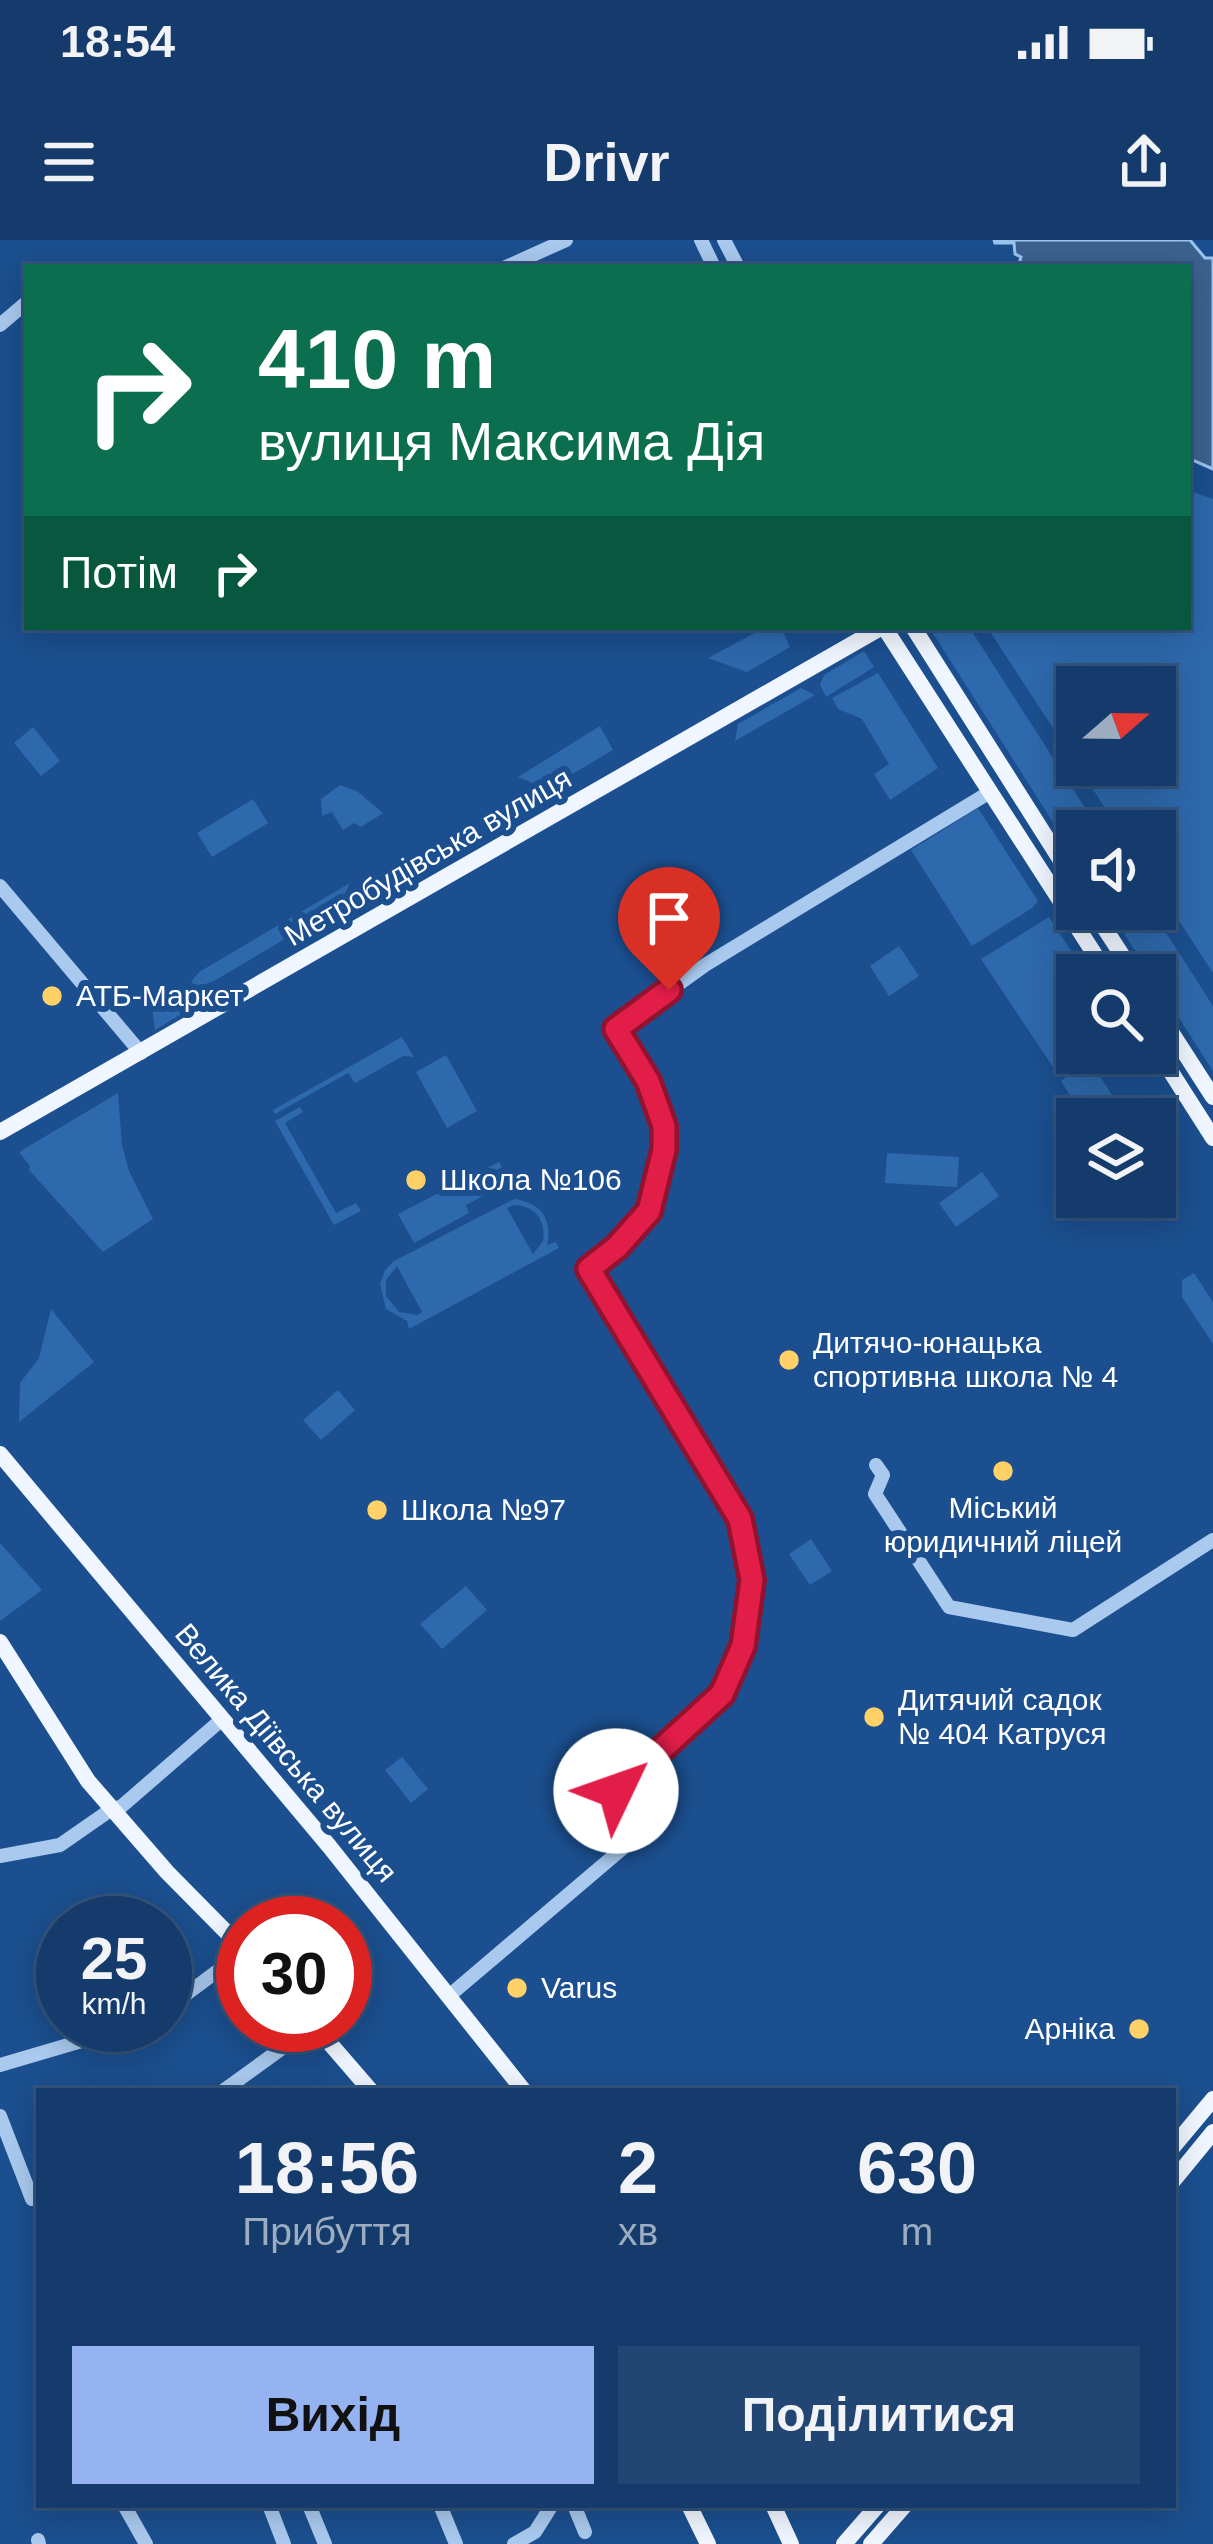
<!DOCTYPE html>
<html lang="uk">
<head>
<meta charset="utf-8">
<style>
  body { margin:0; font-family:Helvetica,sans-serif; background:#214673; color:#f1f3f6; height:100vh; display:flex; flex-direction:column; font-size:45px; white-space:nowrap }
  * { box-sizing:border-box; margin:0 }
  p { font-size:39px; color:#9dadc1 }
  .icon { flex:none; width:66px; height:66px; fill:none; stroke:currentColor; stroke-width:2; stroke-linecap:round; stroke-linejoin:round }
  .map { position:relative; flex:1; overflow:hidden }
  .details { position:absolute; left:36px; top:1848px; width:1140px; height:420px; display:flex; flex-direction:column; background:#143b6b; border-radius:0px; box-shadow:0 6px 30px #0003,0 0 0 3px #33557e }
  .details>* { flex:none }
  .hud { position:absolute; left:24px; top:24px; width:1167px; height:366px; border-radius:0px; box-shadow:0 6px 30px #0003,0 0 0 3px #33557e; background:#0b6e4f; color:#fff; overflow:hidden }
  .needle { width:78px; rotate:70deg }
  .tools { position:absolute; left:1056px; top:426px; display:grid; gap:24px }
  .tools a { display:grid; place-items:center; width:120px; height:120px; border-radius:0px; background:#143b6b; box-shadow:0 6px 30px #0003,0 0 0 3px #33557e; font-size:60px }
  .speed { position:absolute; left:36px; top:1656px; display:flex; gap:24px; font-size:60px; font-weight:700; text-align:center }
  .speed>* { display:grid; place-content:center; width:156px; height:156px; border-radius:50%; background:#143b6b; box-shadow:0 6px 30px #0003,0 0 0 3px #33557e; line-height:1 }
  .speed small { font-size:30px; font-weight:400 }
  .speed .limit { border:18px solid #d22; background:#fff; color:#111 }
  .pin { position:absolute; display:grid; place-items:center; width:102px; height:102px; color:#fff; margin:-123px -51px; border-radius:50% 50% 50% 0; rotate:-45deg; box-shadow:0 0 12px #0007 }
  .pin .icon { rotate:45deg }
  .me { position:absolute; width:132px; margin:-66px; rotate:48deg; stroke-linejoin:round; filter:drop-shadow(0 0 9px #0008) }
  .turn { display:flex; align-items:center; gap:42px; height:252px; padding:0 36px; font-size:54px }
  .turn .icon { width:156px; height:156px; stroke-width:2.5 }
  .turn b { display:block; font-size:84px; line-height:102px }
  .then { display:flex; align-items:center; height:114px; padding:0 36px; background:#0003; gap:24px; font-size:45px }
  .eta { display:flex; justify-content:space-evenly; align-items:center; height:204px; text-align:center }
  .eta b { font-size:72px; font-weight:600; line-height:84px }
  .cta { display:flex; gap:24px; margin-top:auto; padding:24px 36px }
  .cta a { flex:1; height:138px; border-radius:0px; background:#95b2f1; color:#111; font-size:48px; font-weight:600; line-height:138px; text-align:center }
  .cta a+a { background:#214673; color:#f1f3f6 }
  .status { display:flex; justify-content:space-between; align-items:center; height:84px; padding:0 60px; background:#143b6b; direction:ltr }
  .status svg { height:33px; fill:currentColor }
  header { display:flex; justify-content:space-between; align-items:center; height:156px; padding:0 36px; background:#143b6b; font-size:54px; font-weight:600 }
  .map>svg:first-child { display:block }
  .green { fill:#2e69ad; fill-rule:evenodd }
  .water { fill:#3c6290; stroke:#9cc4f0; stroke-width:3 }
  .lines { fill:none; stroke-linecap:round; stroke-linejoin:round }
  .minor { stroke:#a9c9ee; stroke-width:14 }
  .major { stroke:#f0f6ff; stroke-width:16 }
  .route-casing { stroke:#92132f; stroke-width:30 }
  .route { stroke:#e11d48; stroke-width:21 }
  .poi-dot { fill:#ffd166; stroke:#1b4f8f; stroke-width:4.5 }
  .labels { text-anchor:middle; stroke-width:12; stroke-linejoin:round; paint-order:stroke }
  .street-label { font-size:30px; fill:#fff; stroke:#1b4f8f }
  .poi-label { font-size:30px; fill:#fff; stroke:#1b4f8f; text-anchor:start }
</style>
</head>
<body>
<div class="status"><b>18:54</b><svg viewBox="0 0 49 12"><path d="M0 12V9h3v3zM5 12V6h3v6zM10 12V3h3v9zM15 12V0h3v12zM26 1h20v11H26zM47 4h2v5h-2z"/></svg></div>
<header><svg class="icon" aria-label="menu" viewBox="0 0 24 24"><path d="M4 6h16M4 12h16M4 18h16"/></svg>Drivr<svg class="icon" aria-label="share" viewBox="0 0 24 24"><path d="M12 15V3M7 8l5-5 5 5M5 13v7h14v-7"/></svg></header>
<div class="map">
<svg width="1213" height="2304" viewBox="0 0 1213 2304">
  <rect width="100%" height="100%" fill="#1b4f8f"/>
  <!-- green -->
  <g class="green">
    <path d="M 1188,250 L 1213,259 L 1213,733 L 1155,644 L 1155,591 L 1120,591 L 1077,525 L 1155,525 L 1155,447 L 1077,447 L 1077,525 L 987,387 L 1188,387 Z"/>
    <path d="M 766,387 L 781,387 L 790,407 L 747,432 L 708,418 Z"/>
    <path d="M 929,387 L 969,387 L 1100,591 L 1077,591 L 1077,620 Z"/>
    <path d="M 864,411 L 874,427 L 826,457 L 820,445 L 824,435 Z"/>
    <path d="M 878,433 L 938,528 L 890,560 L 874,534 L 889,524 L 862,479 L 838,469 L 832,458 Z"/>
    <path d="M 801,448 L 815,455 L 735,501 L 738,484 Z"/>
    <path d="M 600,486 L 613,510 L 547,549 L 518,537 Z"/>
    <path d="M 33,487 L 60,521 L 41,536 L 14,503 Z"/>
    <path d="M 340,545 L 357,551 L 383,573 L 361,587 L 354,583 L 343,590 L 332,572 L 322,576 L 321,559 Z"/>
    <path d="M 253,559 L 268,583 L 212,617 L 197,593 Z"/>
    <path d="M 978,568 L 1038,661 L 1032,668 L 972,706 L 911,610 Z"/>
    <path d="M 350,643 L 340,664 L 324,676 L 214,741 L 197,747 L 191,742 L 199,732 Z"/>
    <path d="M 1108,669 L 1151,669 L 1213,766 L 1213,831 L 1155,741 L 1155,735 L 1151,735 Z"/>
    <path d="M 1049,677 L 1087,735 L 1077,735 L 1077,813 L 1080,813 L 1055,830 L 981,719 Z"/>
    <path d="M 899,706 L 919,736 L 889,756 L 870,726 Z"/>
    <path d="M 169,744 L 183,773 L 155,790 L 151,759 Z"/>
    <path d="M 402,797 L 414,817 L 403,816 L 355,843 L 348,833 L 275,874 L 273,870 Z"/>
    <path d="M 446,815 L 477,871 L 447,888 L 416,832 Z"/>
    <path d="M 1089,820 L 1128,879 L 1085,879 L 1061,841 Z"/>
    <path d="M 118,853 L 122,905 L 129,931 L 153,979 L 103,1012 L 29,930 L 30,926 L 19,912 Z"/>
    <path d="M 300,867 L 303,872 L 285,883 L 336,973 L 356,963 L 361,971 L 334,985 L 275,881 Z"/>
    <path d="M 887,913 L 959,917 L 957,947 L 885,943 Z"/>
    <path d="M 499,922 L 509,942 L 466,965 L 469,973 L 414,1003 L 398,974 Z"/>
    <path d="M 982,932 L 999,956 L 956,987 L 939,963 Z"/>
    <path d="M 514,959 C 540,962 553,979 547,1005 L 556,1002 L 559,1008 L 409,1089 L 407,1081 L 386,1069 L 380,1044 L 385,1030 L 394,1021 ZM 514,965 C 536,966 546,980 543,1001 L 533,1014 L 507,968 ZM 397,1026 L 422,1072 L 418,1075 L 399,1072 L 386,1056 L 386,1040 Z"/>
    <path d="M 1194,1033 L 1213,1062 L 1213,1104 L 1182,1057 L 1182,1040 Z"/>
    <path d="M 51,1069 L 94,1122 L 19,1182 L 20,1143 L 39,1118 Z"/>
    <path d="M 338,1150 L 355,1170 L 321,1200 L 303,1180 Z"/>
    <path d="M 811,1299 L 832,1331 L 810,1345 L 789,1314 Z"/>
    <path d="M 0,1303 L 42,1350 L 0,1381 Z"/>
    <path d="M 466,1346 L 487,1370 L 442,1409 L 420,1384 Z"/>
    <path d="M 402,1517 L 428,1549 L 411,1563 L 385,1530 Z"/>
  </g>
  <!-- water -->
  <path class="water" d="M 994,0 L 1190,0 L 1205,18 L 1213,18 L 1213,229 L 1188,218 L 1188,27 L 1018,27 L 1021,17 L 1015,14 L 1014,3 L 995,3 Z"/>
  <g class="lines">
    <!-- minor -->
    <g class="minor">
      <path d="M 701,0 L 714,27"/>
      <path d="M 724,0 L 738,27"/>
      <path d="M 506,27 L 566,0"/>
      <path d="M 0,85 L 27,62"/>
      <path d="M 0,646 L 141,813"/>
      <path d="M 876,1225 L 883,1235 L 875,1254 L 949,1367 L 1073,1390 L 1213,1300"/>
      <path d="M 0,1616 L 60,1605 L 106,1573 L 122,1566 L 220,1481 L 226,1482"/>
      <path d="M 450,1755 L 623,1608 L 623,1601 L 598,1569 L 723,1454 L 744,1406 L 751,1340 L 739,1279 L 589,1029 L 641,985 L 649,971 L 664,910 L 665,886 L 648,841 L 616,789 L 705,725 L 990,552"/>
      <path d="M 165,1770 L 243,1712"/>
      <path d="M 0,1825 L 136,1785"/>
      <path d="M 223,1851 L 314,1785"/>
      <path d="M 0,1876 L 32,1959 L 39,1953"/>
      <path d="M 124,2265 L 146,2304"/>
      <path d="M 269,2265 L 284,2304"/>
      <path d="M 309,2265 L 325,2304"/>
      <path d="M 440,2265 L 456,2304"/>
      <path d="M 574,2265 L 585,2292"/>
      <path d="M 38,2300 L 39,2304"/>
      <path d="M 514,2304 L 535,2292 L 552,2265"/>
    </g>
    <!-- major -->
    <g class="major">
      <path d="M 884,387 L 1108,735"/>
      <path d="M 913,387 L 1077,646"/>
      <path d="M 1092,669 L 1135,735"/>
      <path d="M 1155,767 L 1213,857"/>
      <path d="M 1155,807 L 1213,898"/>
      <path d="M 0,892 L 882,387"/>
      <path d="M 0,1214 L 329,1606 L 524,1851"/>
      <path d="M 0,1402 L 88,1541 L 167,1632 L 243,1709"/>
      <path d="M 314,1785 L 371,1851"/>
      <path d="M 1173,1907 L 1213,1859"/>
      <path d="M 1173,1941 L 1213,1892"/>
      <path d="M 689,2265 L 708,2304"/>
      <path d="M 773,2265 L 791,2304"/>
      <path d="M 844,2304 L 878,2265"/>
      <path d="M 871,2304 L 905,2265"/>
    </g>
  </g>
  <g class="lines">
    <defs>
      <path id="route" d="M 616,1551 L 722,1454 L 743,1406 L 752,1340 L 740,1279 L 589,1029 L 617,1007 L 649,971 L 664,910 L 664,886 L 648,841 L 616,789 L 669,750"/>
    </defs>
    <!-- route casing -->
    <use href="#route" class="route-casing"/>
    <!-- route -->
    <use href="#route" class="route"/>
  </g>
  <!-- markers -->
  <g class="poi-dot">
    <circle cx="52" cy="756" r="12"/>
    <circle cx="416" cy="940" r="12"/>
    <circle cx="789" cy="1120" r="12"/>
    <circle cx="1003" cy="1231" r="12"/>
    <circle cx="377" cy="1270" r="12"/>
    <circle cx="874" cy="1477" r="12"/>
    <circle cx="517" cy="1748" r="12"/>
    <circle cx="1139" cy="1789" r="12"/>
  </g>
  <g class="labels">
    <!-- street labels -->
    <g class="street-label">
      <text transform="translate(428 617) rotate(-30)" y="10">Метробудівська вулиця</text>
      <text transform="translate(286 1513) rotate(50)" y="10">Велика Діївська вулиця</text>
    </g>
    <!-- poi labels -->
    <g class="poi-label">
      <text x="76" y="766">АТБ-Маркет</text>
      <text x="440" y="950">Школа №106</text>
      <text x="813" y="1113">Дитячо-юнацька<tspan x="813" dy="34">спортивна школа № 4</tspan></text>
      <text x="1003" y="1278" text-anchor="middle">Міський<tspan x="1003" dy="34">юридичний ліцей</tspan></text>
      <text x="401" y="1280">Школа №97</text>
      <text x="898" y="1470">Дитячий садок<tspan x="898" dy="34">№ 404 Катруся</tspan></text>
      <text x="541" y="1758">Varus</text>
      <text x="1115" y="1799" text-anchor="end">Арніка</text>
    </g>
  </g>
</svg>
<div class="tools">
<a><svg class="needle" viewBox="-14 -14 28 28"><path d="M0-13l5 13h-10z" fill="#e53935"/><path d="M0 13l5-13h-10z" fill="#9dadc1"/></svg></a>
<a><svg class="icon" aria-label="sound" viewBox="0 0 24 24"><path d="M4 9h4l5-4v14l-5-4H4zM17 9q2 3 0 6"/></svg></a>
<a><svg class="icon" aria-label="search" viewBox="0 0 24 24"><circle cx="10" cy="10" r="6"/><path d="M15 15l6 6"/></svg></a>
<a><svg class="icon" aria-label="layers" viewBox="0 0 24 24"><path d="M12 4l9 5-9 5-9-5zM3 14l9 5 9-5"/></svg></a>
</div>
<div class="speed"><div>25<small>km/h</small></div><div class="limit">30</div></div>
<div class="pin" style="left:669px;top:750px;background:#d93025"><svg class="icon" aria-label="arrive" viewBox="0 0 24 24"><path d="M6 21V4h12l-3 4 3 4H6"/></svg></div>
<svg class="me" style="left:616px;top:1551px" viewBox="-20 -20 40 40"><circle r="19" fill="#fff"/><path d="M0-13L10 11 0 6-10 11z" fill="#e11d48"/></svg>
<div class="hud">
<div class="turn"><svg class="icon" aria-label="right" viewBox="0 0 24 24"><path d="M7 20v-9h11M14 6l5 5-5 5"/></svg><div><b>410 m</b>вулиця Максима Дія</div></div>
<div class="then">Потім<svg class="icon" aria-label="right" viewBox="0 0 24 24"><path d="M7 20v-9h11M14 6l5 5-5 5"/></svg></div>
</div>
<section class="details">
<div class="eta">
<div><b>18:56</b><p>Прибуття</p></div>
<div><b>2</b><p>хв</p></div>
<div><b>630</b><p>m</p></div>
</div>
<div class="cta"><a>Вихід</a><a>Поділитися</a></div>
</section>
</div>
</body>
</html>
